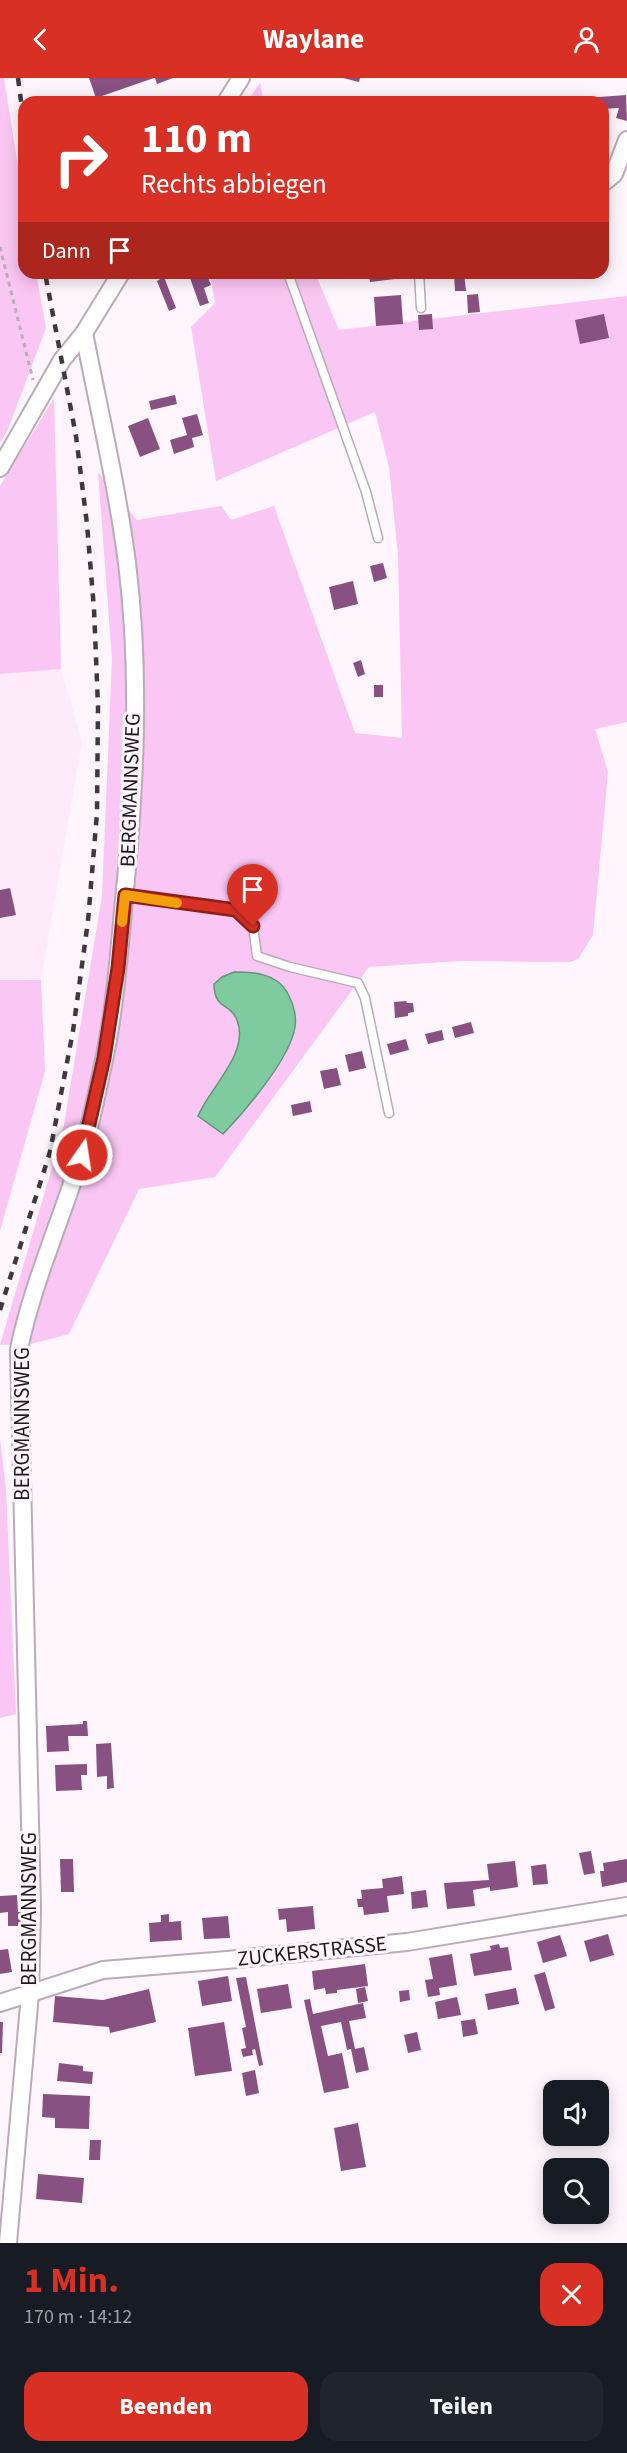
<!DOCTYPE html>
<html lang="de">
<head>
<meta charset="utf-8">
<style>
  body { margin:0; font-family:"Source Sans 3",sans-serif; background:#20242c; color:#f1f3f6; height:100vh; display:flex; flex-direction:column; font-size:22px; white-space:nowrap }
  * { box-sizing:border-box; margin:0 }
  p { font-size:20px; color:#9ea1a6 }
  .icon { flex:none; width:33px; height:33px; fill:none; stroke:currentColor; stroke-width:2; stroke-linecap:round; stroke-linejoin:round }
  .map { position:relative; height:2165px; overflow:hidden }
  .drawer { display:flex; flex-direction:column; background:#171b24; flex:1 }
  .drawer>* { flex:none }
  .top-card { position:absolute; left:18px; top:18px; width:591px; height:183px; border-radius:18px; box-shadow:0 3px 15px #0003; background:#d93025; color:#fff; overflow:hidden }
  .tools { position:absolute; left:543px; top:2002px; display:grid; gap:12px }
  .tools a { display:grid; place-items:center; width:66px; height:66px; border-radius:12px; background:#171b24; box-shadow:0 3px 15px #0003; font-size:30px }
  .pin { position:absolute; display:grid; place-items:center; width:51px; height:51px; color:#fff; margin:-62px -26px; border-radius:50% 50% 50% 0; rotate:-45deg; box-shadow:0 0 6px #0007 }
  .pin .icon { rotate:45deg }
  .me { position:absolute; width:66px; margin:-33px; rotate:13deg; stroke-linejoin:round; filter:drop-shadow(0 0 4px #0008) }
  .turn { display:flex; align-items:center; gap:21px; height:126px; padding:0 24px; font-size:27px }
  .turn .icon { width:78px; height:78px; stroke-width:2.5 }
  .turn b { display:block; font-size:42px; line-height:51px }
  .then { display:flex; align-items:center; height:57px; padding:0 24px; background:#0003; gap:12px; font-size:22px }
  .round { display:grid; place-items:center; flex:none; width:63px; height:63px; border-radius:18px; background:#20242c }
  .overview { display:flex; align-items:center; justify-content:space-between; height:102px; padding:0 24px }
  h1 { font-size:36px; font-weight:700; line-height:45px; color:#d93025 }
  .primary-button { display:flex; gap:12px; margin-top:auto; padding:12px 24px }
  .primary-button a { flex:1; height:69px; border-radius:18px; background:#d93025; color:#fff; font-size:24px; font-weight:700; line-height:69px; text-align:center }
  .primary-button a+a { background:#20242c; color:#f1f3f6 }
  header { display:flex; justify-content:space-between; align-items:center; height:78px; padding:0 24px; background:#d93025; color:#fff; font-size:27px; font-weight:700 }
  .map>svg:first-child { display:block }
  .built { fill:#fdebfa }
  .green { fill:#fac6f3 }
  .water { fill:#7ecba0; stroke:#619679; stroke-width:1.5 }
  .building { fill:#885182 }
  .lines { fill:none; stroke-linecap:round; stroke-linejoin:round }
  .lane-casing { stroke:#b9abb7; stroke-width:11 }
  .street-casing { stroke:#b9abb7; stroke-width:20 }
  .path { stroke:#b7afb6; stroke-width:3; stroke-dasharray:4.5 4.5; stroke-linecap:butt }
  .lane { stroke:#fff; stroke-width:8 }
  .street { stroke:#fff; stroke-width:16 }
  .rail { stroke:#3f393e; stroke-width:4.5; stroke-dasharray:8 8; stroke-linecap:butt }
  .route-casing { stroke:#8d1f18; stroke-width:15 }
  .route { stroke:#d93025; stroke-width:10 }
  .slow { stroke:#f59e0b; stroke-width:10 }
  .labels { text-anchor:middle; stroke-width:6; stroke-linejoin:round; paint-order:stroke }
  .street-label { font-size:21px; fill:#1e191e; stroke:#fef5fd }
</style>
</head>
<body>
<header><svg class="icon" aria-label="back" viewBox="0 0 24 24"><path d="M15 5l-7 7 7 7"/></svg>Waylane<svg class="icon" aria-label="person" viewBox="0 0 24 24"><circle cx="12" cy="8" r="4"/><path d="M4 21q1-7 8-7t8 7"/></svg></header>
<div class="map">
<svg width="627" height="2165" viewBox="0 0 627 2165">
  <rect width="100%" height="100%" fill="#fef5fd"/>
  <!-- built -->
  <path class="built" d="M 61,591 L 82,664 L 41,902 L 0,902 L 0,596 Z"/>
  <!-- green -->
  <g class="green">
    <path d="M 0,0 L 4,0 L 24,127 L 24,195 L 36,195 L 46,250 L 8,351 L 0,365 Z"/>
    <path d="M 260,5 L 264,24 L 247,24 Z"/>
    <path d="M 210,195 L 315,195 L 339,252 L 627,218 L 627,644 L 595,651 L 608,694 L 593,857 L 578,881 L 570,884 L 460,883 L 369,889 L 215,1099 L 139,1111 L 69,1256 L 31,1266 L 0,1267 L 63,1052 L 102,818 L 112,581 L 98,394 L 137,442 L 221,428 L 231,442 L 274,428 L 355,655 L 402,660 L 398,477 L 389,389 L 375,334 L 216,403 L 191,249 L 215,225 Z"/>
    <path d="M 54,320 L 61,591 L 0,596 L 0,408 Z"/>
    <path d="M 0,902 L 41,902 L 45,993 L 0,1153 Z"/>
    <path d="M 0,1361 L 6,1411 L 16,1636 L 0,1640 Z"/>
  </g>
  <!-- water -->
  <path class="water" d="M 234,894 C 253,894 276,895 287,914 C 293,925 297,936 295,949 C 290,981 245,1033 223,1056 L 198,1038 C 210,1009 250,975 237,942 C 231,925 214,932 214,906 L 222,899 Z"/>
  <!-- building -->
  <g class="building">
    <path d="M 89,0 L 154,0 L 96,20 Z"/>
    <path d="M 155,0 L 173,0 L 157,6 Z"/>
    <path d="M 343,0 L 360,0 L 359,4 Z"/>
    <path d="M 626,17 L 627,43 L 616,40 L 619,30 L 603,31 L 603,24 L 587,24 L 586,20 Z"/>
    <path d="M 603,42 L 607,42 L 608,68 L 603,69 Z"/>
    <path d="M 204,195 L 206,195 L 211,207 L 204,210 L 209,225 L 200,228 L 190,200 Z"/>
    <path d="M 369,195 L 395,195 L 395,201 L 370,204 Z"/>
    <path d="M 464,195 L 466,213 L 455,213 L 454,196 Z"/>
    <path d="M 164,199 L 176,230 L 169,233 L 157,203 Z"/>
    <path d="M 478,216 L 480,234 L 468,235 L 467,217 Z"/>
    <path d="M 401,217 L 403,246 L 376,248 L 374,219 Z"/>
    <path d="M 432,236 L 433,251 L 419,252 L 418,237 Z"/>
    <path d="M 604,236 L 609,260 L 580,266 L 575,242 Z"/>
    <path d="M 175,317 L 177,326 L 151,332 L 149,323 Z"/>
    <path d="M 197,336 L 203,357 L 192,360 L 194,369 L 174,376 L 170,362 L 187,357 L 182,340 Z"/>
    <path d="M 148,340 L 160,371 L 140,379 L 128,348 Z"/>
    <path d="M 383,485 L 387,500 L 374,504 L 370,488 Z"/>
    <path d="M 353,503 L 358,526 L 334,532 L 329,509 Z"/>
    <path d="M 361,582 L 365,596 L 358,599 L 353,585 Z"/>
    <rect x="374" y="607" width="9" height="12"/>
    <path d="M 10,810 L 16,837 L 0,840 L 0,812 Z"/>
    <path d="M 406,923 L 407,925 L 413,925 L 414,934 L 408,935 L 408,938 L 395,940 L 394,924 Z"/>
    <path d="M 471,944 L 474,955 L 455,960 L 452,949 Z"/>
    <path d="M 442,952 L 444,962 L 428,966 L 425,956 Z"/>
    <path d="M 406,961 L 409,972 L 390,977 L 387,966 Z"/>
    <path d="M 362,973 L 366,990 L 349,994 L 345,977 Z"/>
    <path d="M 337,990 L 341,1007 L 324,1011 L 320,993 Z"/>
    <path d="M 310,1023 L 312,1034 L 293,1038 L 291,1027 Z"/>
    <path d="M 83,1643 L 87,1643 L 88,1658 L 68,1658 L 69,1673 L 47,1674 L 46,1648 L 83,1646 Z"/>
    <path d="M 111,1665 L 114,1710 L 107,1711 L 107,1698 L 97,1699 L 96,1666 Z"/>
    <path d="M 87,1686 L 87,1697 L 81,1697 L 82,1712 L 56,1713 L 55,1687 Z"/>
    <path d="M 591,1773 L 595,1795 L 584,1797 L 579,1775 Z"/>
    <path d="M 60,1781 L 73,1781 L 74,1814 L 61,1814 Z"/>
    <path d="M 627,1781 L 627,1804 L 602,1809 L 600,1793 L 604,1793 L 603,1785 Z"/>
    <path d="M 515,1783 L 518,1809 L 490,1813 L 490,1809 L 473,1812 L 475,1828 L 447,1831 L 444,1805 L 489,1802 L 487,1786 Z"/>
    <path d="M 546,1786 L 548,1806 L 533,1807 L 531,1788 Z"/>
    <path d="M 402,1798 L 404,1816 L 387,1818 L 389,1834 L 364,1837 L 363,1829 L 358,1829 L 357,1821 L 362,1821 L 361,1812 L 383,1810 L 382,1801 Z"/>
    <path d="M 426,1812 L 428,1829 L 412,1831 L 411,1814 Z"/>
    <path d="M 17,1817 L 18,1834 L 21,1833 L 21,1848 L 8,1848 L 8,1834 L 0,1835 L 0,1818 Z"/>
    <path d="M 313,1828 L 315,1851 L 287,1854 L 286,1841 L 279,1842 L 278,1831 Z"/>
    <path d="M 169,1836 L 169,1844 L 181,1843 L 182,1862 L 150,1864 L 149,1845 L 161,1844 L 161,1837 Z"/>
    <path d="M 228,1838 L 230,1860 L 204,1861 L 202,1840 Z"/>
    <path d="M 608,1856 L 614,1877 L 590,1884 L 584,1863 Z"/>
    <path d="M 560,1857 L 567,1878 L 543,1885 L 537,1864 Z"/>
    <path d="M 499,1866 L 500,1870 L 508,1869 L 512,1892 L 474,1898 L 470,1876 L 491,1872 L 490,1868 Z"/>
    <path d="M 8,1871 L 12,1894 L 0,1896 L 0,1872 Z"/>
    <path d="M 452,1876 L 457,1907 L 439,1910 L 440,1917 L 428,1919 L 425,1902 L 433,1901 L 429,1880 Z"/>
    <path d="M 365,1886 L 368,1908 L 337,1912 L 337,1915 L 326,1916 L 325,1910 L 314,1912 L 312,1893 Z"/>
    <path d="M 545,1894 L 555,1930 L 545,1933 L 534,1897 Z"/>
    <path d="M 228,1898 L 232,1923 L 202,1928 L 198,1903 Z"/>
    <path d="M 246,1899 L 263,1987 L 259,1988 L 255,1971 L 252,1972 L 253,1977 L 243,1979 L 241,1971 L 246,1970 L 242,1950 L 246,1949 L 236,1900 Z"/>
    <path d="M 288,1906 L 292,1930 L 261,1935 L 257,1911 Z"/>
    <path d="M 365,1909 L 368,1923 L 358,1925 L 356,1911 Z"/>
    <path d="M 516,1910 L 519,1926 L 488,1932 L 485,1916 Z"/>
    <path d="M 149,1911 L 156,1944 L 110,1955 L 109,1949 L 53,1944 L 55,1918 L 103,1922 Z"/>
    <path d="M 409,1912 L 410,1922 L 400,1924 L 399,1913 Z"/>
    <path d="M 457,1919 L 461,1937 L 438,1941 L 435,1924 Z"/>
    <path d="M 310,1921 L 313,1936 L 363,1925 L 366,1940 L 349,1943 L 355,1971 L 364,1969 L 369,1992 L 356,1995 L 351,1971 L 347,1972 L 341,1944 L 321,1948 L 328,1978 L 342,1975 L 349,2010 L 324,2015 L 304,1922 Z"/>
    <path d="M 475,1941 L 478,1956 L 463,1959 L 461,1943 Z"/>
    <path d="M 0,1944 L 3,1944 L 2,1975 L 0,1975 Z"/>
    <path d="M 224,1944 L 232,1993 L 195,1998 L 188,1950 Z"/>
    <path d="M 417,1954 L 421,1972 L 408,1975 L 404,1957 Z"/>
    <path d="M 59,1985 L 83,1988 L 83,1993 L 93,1994 L 92,2006 L 57,2003 Z"/>
    <path d="M 255,1992 L 259,2015 L 246,2018 L 242,1995 Z"/>
    <path d="M 43,2016 L 90,2018 L 89,2051 L 55,2050 L 55,2040 L 42,2039 Z"/>
    <path d="M 358,2045 L 366,2089 L 341,2093 L 334,2050 Z"/>
    <path d="M 90,2062 L 101,2062 L 100,2082 L 89,2082 Z"/>
    <path d="M 38,2096 L 84,2100 L 82,2125 L 36,2121 Z"/>
  </g>
  <g class="lines">
    <defs>
      <g id="lane">
        <path d="M 288,195 L 366,414 L 378,460"/>
        <path d="M 419,195 L 421,230"/>
        <path d="M 125,817 L 236,832 L 253,848 L 257,878 L 290,889 L 358,905 L 365,920 L 389,1035"/>
      </g>
      <g id="street">
        <path d="M 226,24 L 241,0"/>
        <path d="M 603,105 L 614,96 L 627,62"/>
        <path d="M 0,390 L 62,282 L 84,255 L 121,195"/>
        <path d="M 0,1925 L 103,1892 L 227,1882 L 407,1864 L 627,1828"/>
        <path d="M 8,2165 L 30,1916 L 32,1831 L 19,1271 C 33,1204 61,1143 81,1078 C 91,1047 97,1014 104,982 C 115,930 119,876 124,822 C 135,711 141,596 127,485 C 117,408 99,332 84,255"/>
      </g>
    </defs>
    <!-- lane casing -->
    <use href="#lane" class="lane-casing"/>
    <!-- street casing -->
    <use href="#street" class="street-casing"/>
    <!-- path -->
    <path class="path" d="M 0,169 L 33,302"/>
    <!-- lane -->
    <use href="#lane" class="lane"/>
    <!-- street -->
    <use href="#street" class="street"/>
    <!-- rail -->
    <g class="rail">
      <path d="M 18,0 L 24,46"/>
      <path d="M 0,1232 L 50,1074 L 73,953 L 88,843 L 97,735 L 98,628 L 94,531 L 87,446 L 76,358 L 45,195"/>
    </g>
  </g>
  <g class="lines">
    <defs>
      <path id="route" d="M 82,1077 L 104,980 L 118,890 L 125,817 L 236,832 L 253,848"/>
    </defs>
    <!-- route casing -->
    <use href="#route" class="route-casing"/>
    <!-- route -->
    <use href="#route" class="route"/>
    <!-- slow -->
    <path class="slow" d="M 122,844 L 125,817 L 177,825"/>
  </g>
  <g class="labels">
    <!-- street labels -->
    <g class="street-label">
      <text transform="translate(130 712) rotate(-88)" y="7">BERGMANNSWEG</text>
      <text transform="translate(22 1346) rotate(-90)" y="7">BERGMANNSWEG</text>
      <text transform="translate(29 1831) rotate(-90)" y="7">BERGMANNSWEG</text>
      <text transform="translate(312 1873) rotate(-6)" y="7">ZUCKERSTRASSE</text>
    </g>
  </g>
</svg>
<div class="tools">
<a><svg class="icon" aria-label="sound" viewBox="0 0 24 24"><path d="M4 9h4l5-4v14l-5-4H4zM17 9q2 3 0 6"/></svg></a>
<a><svg class="icon" aria-label="search" viewBox="0 0 24 24"><circle cx="10" cy="10" r="6"/><path d="M15 15l6 6"/></svg></a>
</div>
<div class="pin" style="left:253px;top:848px;background:#d93025"><svg class="icon" aria-label="arrive" viewBox="0 0 24 24"><path d="M6 21V4h12l-3 4 3 4H6"/></svg></div>
<svg class="me" style="left:82px;top:1077px" viewBox="-20 -20 40 40"><circle r="17" fill="#d93025" stroke="#fff" stroke-width="3"/><path d="M0-11L8 9 0 5-8 9z" fill="#fff"/></svg>
<div class="top-card">
<div class="turn"><svg class="icon" aria-label="right" viewBox="0 0 24 24"><path d="M7 20v-9h11M14 6l5 5-5 5"/></svg><div><b>110 m</b>Rechts abbiegen</div></div>
<div class="then">Dann<svg class="icon" aria-label="arrive" viewBox="0 0 24 24"><path d="M6 21V4h12l-3 4 3 4H6"/></svg></div>
</div>
</div>
<section class="drawer">
<div class="overview"><div><h1>1 Min.</h1><p>170 m · 14:12</p></div><a class="round" style="background:#d93025;color:#fff"><svg class="icon" aria-label="close" viewBox="0 0 24 24"><path d="M6 6l12 12M18 6L6 18"/></svg></a></div>
<div class="primary-button"><a>Beenden</a><a>Teilen</a></div>
</section>
</body>
</html>
